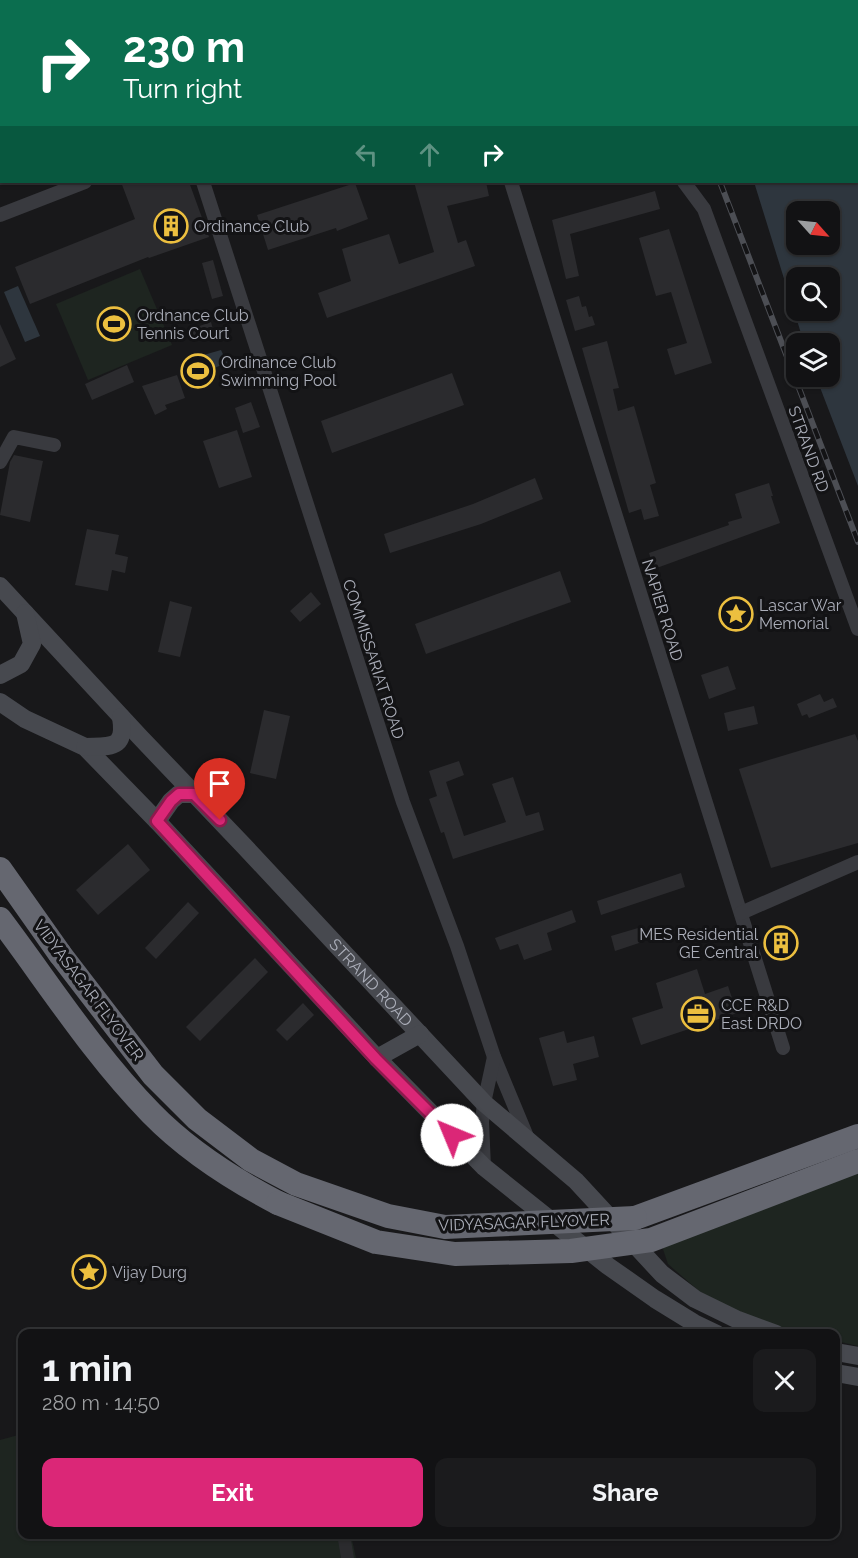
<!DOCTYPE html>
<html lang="en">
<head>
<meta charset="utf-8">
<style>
  body { margin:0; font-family:Raleway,sans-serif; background:#1b1b1d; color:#f1f3f6; height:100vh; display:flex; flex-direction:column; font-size:22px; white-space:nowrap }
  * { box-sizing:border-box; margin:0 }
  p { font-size:20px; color:#9c9ea0 }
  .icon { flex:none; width:33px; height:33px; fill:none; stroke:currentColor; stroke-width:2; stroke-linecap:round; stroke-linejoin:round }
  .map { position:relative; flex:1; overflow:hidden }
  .side { position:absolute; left:18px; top:1329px; width:822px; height:210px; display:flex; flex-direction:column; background:#121214; border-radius:12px; box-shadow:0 2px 4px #0004,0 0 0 2px #313234 }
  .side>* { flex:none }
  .top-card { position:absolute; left:0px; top:0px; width:858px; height:183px; box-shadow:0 2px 4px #0004,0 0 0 2px #313234; background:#0b6e4f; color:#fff; overflow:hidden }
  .needle { width:39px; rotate:117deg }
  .tools { position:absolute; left:786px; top:201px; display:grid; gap:12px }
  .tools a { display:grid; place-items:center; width:54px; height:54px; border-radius:12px; background:#121214; box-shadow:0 2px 4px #0004,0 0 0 2px #313234; font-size:30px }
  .pin { position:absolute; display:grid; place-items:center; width:51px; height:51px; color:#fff; margin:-62px -26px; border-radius:50% 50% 50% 0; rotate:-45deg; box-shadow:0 0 6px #0007 }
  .pin .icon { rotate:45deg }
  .me { position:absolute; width:66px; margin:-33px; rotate:315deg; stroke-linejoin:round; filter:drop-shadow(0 0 4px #0008) }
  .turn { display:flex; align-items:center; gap:21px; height:126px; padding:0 24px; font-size:27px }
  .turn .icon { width:78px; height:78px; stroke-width:2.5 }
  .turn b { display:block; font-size:42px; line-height:51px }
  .lanes { display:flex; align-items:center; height:57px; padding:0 24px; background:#0003; justify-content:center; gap:30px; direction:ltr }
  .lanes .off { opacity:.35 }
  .round { display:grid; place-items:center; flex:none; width:63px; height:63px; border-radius:12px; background:#1b1b1d }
  .head { display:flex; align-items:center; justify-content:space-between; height:102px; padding:0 24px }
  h1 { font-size:36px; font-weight:700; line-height:45px }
  .primary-button { display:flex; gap:12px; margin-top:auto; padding:12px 24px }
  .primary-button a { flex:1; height:69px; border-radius:12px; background:#db2777; color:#fff; font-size:24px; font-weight:700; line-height:69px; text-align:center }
  .primary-button a+a { background:#1b1b1d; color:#f1f3f6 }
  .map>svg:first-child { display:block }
  .green { fill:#1e2520 }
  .water { fill:#2e363e; fill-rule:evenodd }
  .building { fill:#2b2b2e }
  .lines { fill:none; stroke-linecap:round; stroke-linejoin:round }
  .street { stroke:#393a3f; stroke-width:14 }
  .secondary { stroke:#47494f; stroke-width:18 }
  .highway { stroke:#656770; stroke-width:24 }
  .rail-casing { stroke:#4c4e54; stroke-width:6 }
  .rail { stroke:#131315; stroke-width:4; stroke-dasharray:11; stroke-linecap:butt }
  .highway-bridge { stroke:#656770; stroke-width:24 }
  .route-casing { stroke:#8e194d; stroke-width:15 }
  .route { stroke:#db2777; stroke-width:10 }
  .labels { text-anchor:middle; stroke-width:6; stroke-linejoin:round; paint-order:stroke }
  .poi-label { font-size:16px; fill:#abaeb9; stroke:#131315; text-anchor:start }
  .street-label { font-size:16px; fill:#abaeb9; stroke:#131315 }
</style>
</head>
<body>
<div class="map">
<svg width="858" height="1558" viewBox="0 0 858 1558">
  <rect width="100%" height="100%" fill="#18181a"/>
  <!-- green -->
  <g class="green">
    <path d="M 140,269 L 172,345 L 88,380 L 56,304 Z"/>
    <path d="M 858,1171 L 858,1346 L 836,1341 L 836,1334 L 804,1333 L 749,1321 L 699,1291 L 668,1264 L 662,1246 Z"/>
    <path d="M 22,1434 L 22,1534 L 351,1535 L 356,1558 L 0,1558 L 0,1440 Z"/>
  </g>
  <!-- water -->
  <g class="water">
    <path d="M 722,0 L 858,0 L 858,486 L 816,377 L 830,376 L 830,344 L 804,343 L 754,182 L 856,182 L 856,2 ZM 796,212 L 830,212 L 830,244 L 796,244 ZM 796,278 L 830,278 L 830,310 L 796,310 Z"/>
    <path d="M 18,286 L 40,336 L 25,342 L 4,292 Z"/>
    <path d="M 221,350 L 227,363 L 188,378 L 186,360 Z"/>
  </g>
  <!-- building -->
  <g class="building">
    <path d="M 121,182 L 189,182 L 209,237 L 149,258 L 148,257 L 30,304 L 15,267 L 135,219 Z"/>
    <path d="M 414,182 L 486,182 L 489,196 L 447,206 L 458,243 L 466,240 L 475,266 L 327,318 L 318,293 L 351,281 L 342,249 L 389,234 L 399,264 L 434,252 Z"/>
    <path d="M 355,183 L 368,219 L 337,231 L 336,228 L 268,250 L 257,215 Z"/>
    <path d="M 655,191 L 660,209 L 570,234 L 579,276 L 566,279 L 552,220 Z"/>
    <path d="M 669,229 L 712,363 L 675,375 L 667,349 L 687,343 L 671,292 L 656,296 L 639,238 Z"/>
    <path d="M 213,260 L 223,296 L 212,299 L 202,263 Z"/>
    <path d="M 579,296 L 582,307 L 586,306 L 589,317 L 592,316 L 595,325 L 575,331 L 566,300 Z"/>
    <path d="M 211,322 L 214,333 L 194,340 L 191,329 Z"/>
    <path d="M 0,324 L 16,359 L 0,367 Z"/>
    <path d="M 607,341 L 619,388 L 613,389 L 618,411 L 634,406 L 656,483 L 650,485 L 659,516 L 644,520 L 641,509 L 629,513 L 582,348 Z"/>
    <path d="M 127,365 L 134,382 L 92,400 L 85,384 Z"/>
    <path d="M 452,373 L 464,405 L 332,453 L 321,421 Z"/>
    <path d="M 177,375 L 185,398 L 165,405 L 167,409 L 155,415 L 142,386 Z"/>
    <path d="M 251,402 L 260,427 L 243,433 L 235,408 Z"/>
    <path d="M 237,430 L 252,477 L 219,488 L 203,441 Z"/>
    <path d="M 14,455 L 43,461 L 30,522 L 0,515 L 10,462 Z"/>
    <path d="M 535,478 L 543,499 L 481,524 L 390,553 L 384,534 L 473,504 Z"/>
    <path d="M 769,483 L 773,496 L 771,496 L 780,523 L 654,569 L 649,553 L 729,525 L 728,522 L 742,518 L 735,494 Z"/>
    <path d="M 87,529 L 119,535 L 115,554 L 128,557 L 125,573 L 112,570 L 108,591 L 75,585 Z"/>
    <path d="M 560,571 L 571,602 L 426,654 L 415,624 Z"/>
    <path d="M 311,592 L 321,604 L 300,622 L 290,611 Z"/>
    <path d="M 170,601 L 192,607 L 180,657 L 158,652 Z"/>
    <path d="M 728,666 L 736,689 L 709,699 L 701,675 Z"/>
    <path d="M 820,694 L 824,702 L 833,698 L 837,707 L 809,718 L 807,714 L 802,716 L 797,704 Z"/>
    <path d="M 754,706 L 758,724 L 728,731 L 724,713 Z"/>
    <path d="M 264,710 L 290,716 L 276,779 L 250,773 Z"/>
    <path d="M 855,734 L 858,741 L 858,843 L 771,868 L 739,769 Z"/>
    <path d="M 459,761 L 464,775 L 446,782 L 464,836 L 506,822 L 492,784 L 513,777 L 526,816 L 539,812 L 544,830 L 453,859 L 444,832 L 441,833 L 429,799 L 437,796 L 429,771 Z"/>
    <path d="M 128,844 L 150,870 L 98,915 L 76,890 Z"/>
    <path d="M 681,873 L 685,887 L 601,915 L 597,901 Z"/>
    <path d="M 188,902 L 199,913 L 156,959 L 145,948 Z"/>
    <path d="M 572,910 L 576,922 L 547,933 L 552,950 L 524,960 L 518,944 L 500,950 L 495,938 Z"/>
    <path d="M 784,927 L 794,956 L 776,957 L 769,931 Z"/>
    <path d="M 638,928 L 642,942 L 615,951 L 611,936 Z"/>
    <path d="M 255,958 L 268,972 L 200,1041 L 186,1027 Z"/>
    <path d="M 697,969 L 705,994 L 728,986 L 737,1013 L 641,1045 L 632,1018 L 663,1008 L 656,983 Z"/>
    <path d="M 303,1003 L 314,1015 L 287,1041 L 276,1030 Z"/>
    <path d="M 564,1031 L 567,1043 L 594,1036 L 599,1057 L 573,1064 L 577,1080 L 553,1086 L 539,1038 Z"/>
    <path d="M 337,1534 L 350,1534 L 354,1558 L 341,1558 Z"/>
  </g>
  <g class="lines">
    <!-- street -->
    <g class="street">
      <path d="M 71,0 L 72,2"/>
      <path d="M 151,0 L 152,2"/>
      <path d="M 465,0 L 465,2"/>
      <path d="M 0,123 L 2,122"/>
      <path d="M 203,182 L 403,802 L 457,946 L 494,1057 L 528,1139"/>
      <path d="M 511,182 L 783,1048"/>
      <path d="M 684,182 L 704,209 L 858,629"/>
      <path d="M 0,215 L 85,182"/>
      <path d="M 0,462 L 14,437 L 54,445"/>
      <path d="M 741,913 L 858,862"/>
      <path d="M 484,1167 L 482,1122 L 484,1103 L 494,1057"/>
    </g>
    <!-- secondary -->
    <g class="secondary">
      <path id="s1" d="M 0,586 L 140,737 L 245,847 L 484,1103 L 576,1181 L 662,1274 L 695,1299 L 738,1320 L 776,1334"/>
      <path d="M 0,675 L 21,664 L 32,644 L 25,613"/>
      <path d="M 0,702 L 25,719 L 85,747 L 157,821 L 377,1058 L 484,1167 L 608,1266 L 655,1299 L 694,1323 L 717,1334"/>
      <path d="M 85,747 C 111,746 126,750 121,717"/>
      <path d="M 157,821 L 171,801 L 179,794 L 194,794"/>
      <path d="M 377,1058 L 420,1034"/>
      <path d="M 836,1352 L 858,1356"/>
      <path d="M 836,1373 L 858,1377"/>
    </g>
    <!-- highway -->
    <g class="highway">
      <path d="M 0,869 L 60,954"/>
      <path d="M 0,919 C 49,984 94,1055 151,1113 C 188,1151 232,1179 278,1203"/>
      <path d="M 635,1218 L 858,1136"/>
    </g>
    <defs>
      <g id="rail">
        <path d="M 650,0 L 651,2"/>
        <path d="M 720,182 L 858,542"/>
      </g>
    </defs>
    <!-- rail casing -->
    <use href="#rail" class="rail-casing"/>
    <!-- rail -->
    <use href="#rail" class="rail"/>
    <!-- highway-bridge -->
    <g class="highway-bridge">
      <path d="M 60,954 L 153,1075 L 197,1119 L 251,1160 L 296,1184 L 388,1216 L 445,1227 L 635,1218"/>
      <path d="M 278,1203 L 376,1242 L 455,1254 L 571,1251 L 651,1240 L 858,1161"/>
    </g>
  </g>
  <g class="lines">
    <defs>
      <path id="route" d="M 220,820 L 194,794 L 179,794 L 171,801 L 157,821 L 376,1059 L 452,1135"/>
    </defs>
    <!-- route casing -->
    <use href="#route" class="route-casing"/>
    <!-- route -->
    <use href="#route" class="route"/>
  </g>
  <!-- icons -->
  <defs>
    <symbol id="building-ring" viewBox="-11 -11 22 22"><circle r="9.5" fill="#131315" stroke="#ecbf3f" stroke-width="1.5"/><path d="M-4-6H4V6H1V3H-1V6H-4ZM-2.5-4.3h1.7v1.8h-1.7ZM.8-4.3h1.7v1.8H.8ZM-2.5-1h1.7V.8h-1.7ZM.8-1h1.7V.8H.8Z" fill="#ecbf3f"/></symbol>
    <symbol id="stadium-ring" viewBox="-11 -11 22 22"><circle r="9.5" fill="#131315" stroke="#ecbf3f" stroke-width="1.5"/><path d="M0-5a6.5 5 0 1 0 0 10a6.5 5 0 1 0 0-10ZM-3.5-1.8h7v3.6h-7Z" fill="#ecbf3f"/></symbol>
    <symbol id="sight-ring" viewBox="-11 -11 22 22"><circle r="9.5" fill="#131315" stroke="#ecbf3f" stroke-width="1.5"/><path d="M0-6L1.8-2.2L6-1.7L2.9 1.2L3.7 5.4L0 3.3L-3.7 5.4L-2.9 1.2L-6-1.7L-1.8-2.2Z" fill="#ecbf3f"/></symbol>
    <symbol id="office-ring" viewBox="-11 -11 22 22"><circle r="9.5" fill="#131315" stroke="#ecbf3f" stroke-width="1.5"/><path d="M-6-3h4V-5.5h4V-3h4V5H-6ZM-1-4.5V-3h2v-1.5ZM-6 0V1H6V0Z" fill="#ecbf3f"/></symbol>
  </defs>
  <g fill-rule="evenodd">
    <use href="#building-ring" x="152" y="207" width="38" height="38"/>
    <use href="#stadium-ring" x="95" y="305" width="38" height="38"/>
    <use href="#stadium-ring" x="179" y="352" width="38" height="38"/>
    <use href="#sight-ring" x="717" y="595" width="38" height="38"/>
    <use href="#building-ring" x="762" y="924" width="38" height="38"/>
    <use href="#office-ring" x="679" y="995" width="38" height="38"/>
    <use href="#sight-ring" x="70" y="1253" width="38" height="38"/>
  </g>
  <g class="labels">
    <!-- poi labels -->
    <g class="poi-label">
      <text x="194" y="232">Ordinance Club</text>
      <text x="137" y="321">Ordnance Club<tspan x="137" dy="18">Tennis Court</tspan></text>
      <text x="221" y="368">Ordinance Club<tspan x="221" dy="18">Swimming Pool</tspan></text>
      <text x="759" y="611">Lascar War<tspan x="759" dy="18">Memorial</tspan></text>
      <text x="758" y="940" text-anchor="end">MES Residential<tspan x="758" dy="18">GE Central</tspan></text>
      <text x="721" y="1011">CCE R&amp;D<tspan x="721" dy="18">East DRDO</tspan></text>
      <text x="112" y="1278">Vijay Durg</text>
    </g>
    <!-- street labels -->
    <g class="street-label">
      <text transform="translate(809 449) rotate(70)" y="6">STRAND RD</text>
      <text transform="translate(663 610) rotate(73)" y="6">NAPIER ROAD</text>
      <text transform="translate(374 659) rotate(72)" y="6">COMMISSARIAT ROAD</text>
      <text dy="6" stroke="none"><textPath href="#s1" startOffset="543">STRAND ROAD</textPath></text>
      <text transform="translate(89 990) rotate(53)" y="6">VIDYASAGAR FLYOVER</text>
      <text transform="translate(524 1222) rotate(-2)" y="6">VIDYASAGAR FLYOVER</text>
    </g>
  </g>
</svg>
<div class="tools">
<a><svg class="needle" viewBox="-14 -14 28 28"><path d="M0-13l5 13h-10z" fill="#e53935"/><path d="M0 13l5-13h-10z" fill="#9c9ea0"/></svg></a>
<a><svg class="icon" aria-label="search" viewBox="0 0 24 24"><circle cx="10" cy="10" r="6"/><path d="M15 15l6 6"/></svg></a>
<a><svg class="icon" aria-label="layers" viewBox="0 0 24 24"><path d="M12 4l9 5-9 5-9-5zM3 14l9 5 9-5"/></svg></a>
</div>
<div class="pin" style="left:220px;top:820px;background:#d93025"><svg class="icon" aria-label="arrive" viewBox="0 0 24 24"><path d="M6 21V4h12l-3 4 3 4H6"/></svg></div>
<svg class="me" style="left:452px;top:1135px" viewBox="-20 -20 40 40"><circle r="19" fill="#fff"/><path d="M0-13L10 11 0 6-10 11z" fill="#db2777"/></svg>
<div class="top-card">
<div class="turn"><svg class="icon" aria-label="right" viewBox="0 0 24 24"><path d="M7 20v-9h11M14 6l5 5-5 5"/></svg><div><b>230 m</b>Turn right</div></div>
<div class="lanes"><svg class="icon off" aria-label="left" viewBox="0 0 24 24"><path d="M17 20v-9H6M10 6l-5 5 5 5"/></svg><svg class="icon off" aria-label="ahead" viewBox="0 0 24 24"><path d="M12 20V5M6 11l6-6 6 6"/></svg><svg class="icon" aria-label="right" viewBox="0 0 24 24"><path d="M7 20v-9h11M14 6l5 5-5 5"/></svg></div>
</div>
<section class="side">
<div class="head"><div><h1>1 min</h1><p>280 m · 14:50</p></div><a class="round"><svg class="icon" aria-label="close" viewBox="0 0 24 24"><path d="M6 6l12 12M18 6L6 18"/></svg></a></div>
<div class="primary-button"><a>Exit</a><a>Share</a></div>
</section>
</div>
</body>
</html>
